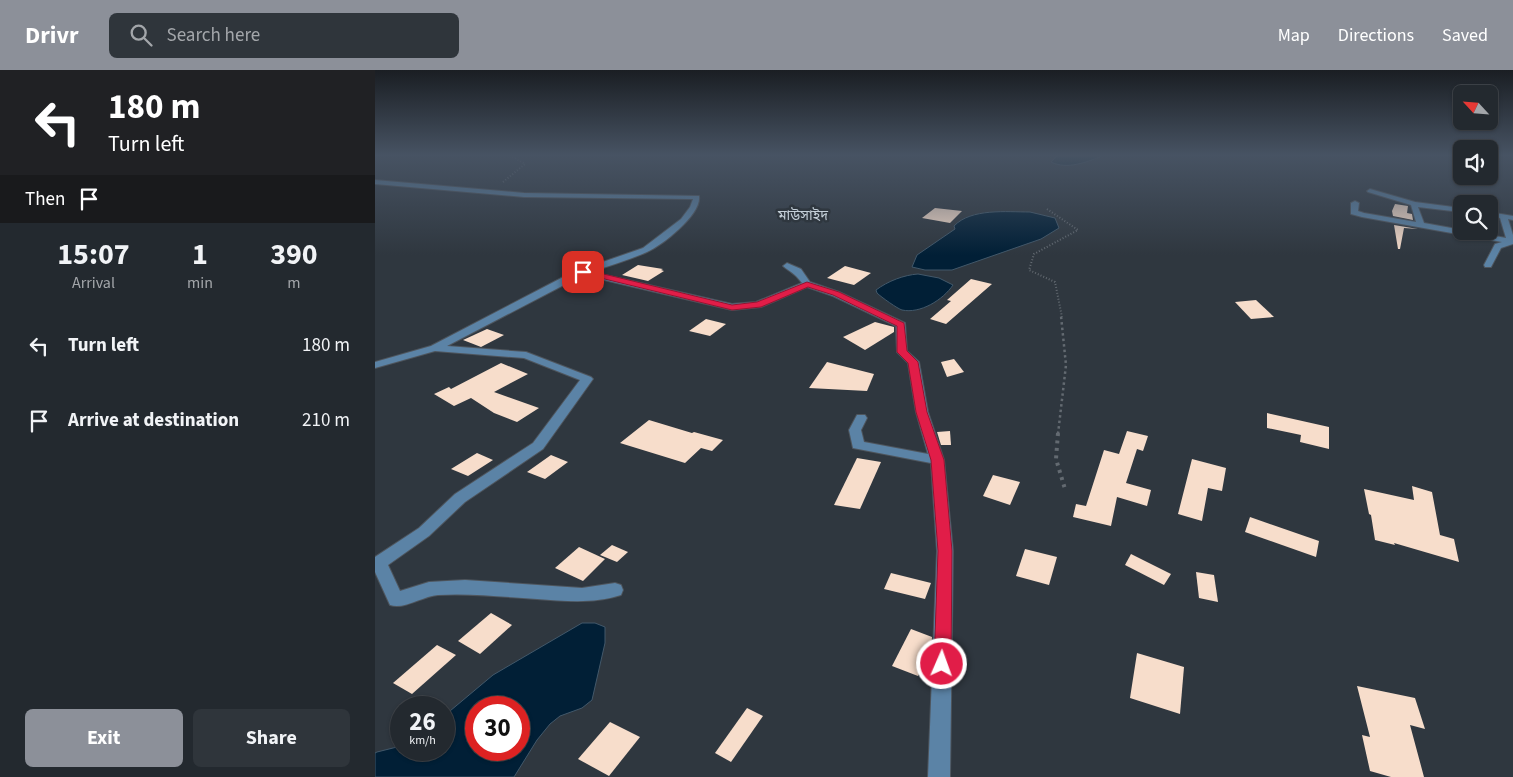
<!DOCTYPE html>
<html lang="en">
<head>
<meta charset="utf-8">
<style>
  body { margin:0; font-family:"Source Sans 3","Noto Sans Bengali",sans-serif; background:#2f353b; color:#f1f3f6; height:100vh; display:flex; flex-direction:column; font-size:19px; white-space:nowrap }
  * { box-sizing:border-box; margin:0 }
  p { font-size:16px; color:#a3a6aa }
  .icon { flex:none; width:28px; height:28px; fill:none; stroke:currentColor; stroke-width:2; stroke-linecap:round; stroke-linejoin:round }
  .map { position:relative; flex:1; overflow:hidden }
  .panel { display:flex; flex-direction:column; background:#23292f; width:375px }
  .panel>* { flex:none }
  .hud { background:#202124; color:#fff; overflow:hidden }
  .needle { width:32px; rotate:296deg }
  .fabs { position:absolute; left:1078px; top:15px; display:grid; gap:10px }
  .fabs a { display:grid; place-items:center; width:45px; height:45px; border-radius:8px; background:#23292f; box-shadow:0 1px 4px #0004,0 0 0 1px #40454b; font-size:25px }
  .speed { position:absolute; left:15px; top:626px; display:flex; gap:10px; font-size:25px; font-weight:700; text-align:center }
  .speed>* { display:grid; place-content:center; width:65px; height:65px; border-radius:50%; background:#23292f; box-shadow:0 1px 4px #0004,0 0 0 1px #40454b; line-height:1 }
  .speed small { font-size:12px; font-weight:400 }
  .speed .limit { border:8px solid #d22; background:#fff; color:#111 }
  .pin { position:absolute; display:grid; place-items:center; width:42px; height:42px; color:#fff; margin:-21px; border-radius:10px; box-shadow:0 2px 8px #0006 }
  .me { position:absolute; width:55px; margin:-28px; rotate:2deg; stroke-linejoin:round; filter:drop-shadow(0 0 4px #0008) }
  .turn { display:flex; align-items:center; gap:18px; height:105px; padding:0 25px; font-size:22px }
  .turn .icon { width:65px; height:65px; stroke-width:2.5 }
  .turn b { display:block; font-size:35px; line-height:42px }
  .then { display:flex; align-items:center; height:48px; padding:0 25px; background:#0003; gap:10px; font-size:19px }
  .eta { display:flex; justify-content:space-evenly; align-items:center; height:85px; text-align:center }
  .eta b { font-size:30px; font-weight:700; line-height:35px }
  .primary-button { display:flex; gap:10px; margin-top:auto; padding:10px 25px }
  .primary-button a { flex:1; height:58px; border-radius:8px; background:#8c9099; color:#fff; font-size:20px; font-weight:700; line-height:58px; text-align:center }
  .primary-button a+a { background:#2f353b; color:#f1f3f6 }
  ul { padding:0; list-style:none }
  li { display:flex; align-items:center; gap:15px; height:75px; padding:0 25px }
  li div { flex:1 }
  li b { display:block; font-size:19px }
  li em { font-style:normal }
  header { display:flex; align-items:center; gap:30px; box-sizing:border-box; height:70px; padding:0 25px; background:#8c9099; color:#fff }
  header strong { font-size:24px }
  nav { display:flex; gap:28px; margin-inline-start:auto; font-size:18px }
  .search { width:350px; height:45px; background:#2f353b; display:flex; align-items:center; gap:12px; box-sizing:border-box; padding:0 18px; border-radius:8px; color:#a3a6aa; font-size:19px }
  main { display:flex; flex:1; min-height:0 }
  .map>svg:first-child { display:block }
  .water { fill:#011f36; stroke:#42586a; fill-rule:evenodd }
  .building { fill:#f7ddcb }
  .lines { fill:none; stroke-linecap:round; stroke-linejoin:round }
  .minor-casing { stroke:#4e555d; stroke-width:2 }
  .path-far2 { stroke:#636a71; stroke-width:2; stroke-dasharray:1 2; stroke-linecap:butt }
  .path-far1 { stroke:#636a71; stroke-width:2.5; stroke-dasharray:2.5 3; stroke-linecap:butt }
  .path { stroke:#636a71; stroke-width:4; stroke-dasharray:3 4.5; stroke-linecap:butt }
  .minor { fill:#5b83a6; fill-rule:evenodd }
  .route { fill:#e11d48; stroke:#92132f }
  .labels { text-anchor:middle; stroke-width:5; stroke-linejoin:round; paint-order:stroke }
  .far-quarter-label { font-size:14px; fill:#c5d0d9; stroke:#2f373f }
</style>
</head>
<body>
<header>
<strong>Drivr</strong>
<div class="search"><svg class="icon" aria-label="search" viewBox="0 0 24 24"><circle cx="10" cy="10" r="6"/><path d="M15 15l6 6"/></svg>Search here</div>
<nav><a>Map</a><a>Directions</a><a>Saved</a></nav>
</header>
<main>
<section class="panel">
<div class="hud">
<div class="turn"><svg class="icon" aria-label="left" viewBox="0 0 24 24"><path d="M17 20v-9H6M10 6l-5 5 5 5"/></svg><div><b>180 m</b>Turn left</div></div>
<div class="then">Then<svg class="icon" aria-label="arrive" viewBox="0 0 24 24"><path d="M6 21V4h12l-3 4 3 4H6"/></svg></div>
</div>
<div class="eta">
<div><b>15:07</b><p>Arrival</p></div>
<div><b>1</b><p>min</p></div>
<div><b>390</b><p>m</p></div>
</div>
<ul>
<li><svg class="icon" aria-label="left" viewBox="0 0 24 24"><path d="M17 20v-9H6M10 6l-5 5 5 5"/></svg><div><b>Turn left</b></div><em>180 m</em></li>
<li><svg class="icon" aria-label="arrive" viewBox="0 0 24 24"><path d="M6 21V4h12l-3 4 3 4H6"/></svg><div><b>Arrive at destination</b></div><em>210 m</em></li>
</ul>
<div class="primary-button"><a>Exit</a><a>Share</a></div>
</section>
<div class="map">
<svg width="1138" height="707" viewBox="0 0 1138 707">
  <rect width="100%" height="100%" fill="#2f373f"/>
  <!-- water -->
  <g class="water">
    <path d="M 682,86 L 727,86 C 712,92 692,100 676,92 Z"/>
    <path d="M 655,142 L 680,148 L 684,158 L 666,169 L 577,200 L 550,200 L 537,197 L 542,185 L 580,159 L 579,156 C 596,138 632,142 655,142 Z"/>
    <path d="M 543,204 L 564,208 L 578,215 C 568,230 545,244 527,240 C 523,239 506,227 502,223 L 501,220 C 513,211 529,205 543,204 Z"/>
    <path d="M 207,553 L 220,553 L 230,557 L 230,573 L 217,630 L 207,638 L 185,646 L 175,654 L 162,670 L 139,707 L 0,707 L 0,683 L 2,682 L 26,676 L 26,680 L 69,680 L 69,646 L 118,605 ZM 101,638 L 144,638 L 144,680 L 101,680 Z"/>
  </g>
  <!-- building -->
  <g class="building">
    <path d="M 1020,134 L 1033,136 L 1032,143 L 1037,144 L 1038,150 L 1018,146 L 1017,141 Z"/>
    <path d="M 560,138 L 587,141 L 575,153 L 547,148 Z"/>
    <path d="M 1019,155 L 1043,159 L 1029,158 L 1025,179 L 1023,179 Z"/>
    <path d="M 263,195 L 288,199 L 286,200 L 289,201 L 273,211 L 247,205 Z"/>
    <path d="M 470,196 L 496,203 L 479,215 L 452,208 Z"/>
    <path d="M 596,209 L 617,214 L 571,254 L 555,249 L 576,231 L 572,230 Z"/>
    <path d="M 881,230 L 899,247 L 876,249 L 860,232 Z"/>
    <path d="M 331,249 L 351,254 L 335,266 L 314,261 Z"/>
    <path d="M 500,252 L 519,257 L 519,262 L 490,280 L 468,267 Z"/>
    <path d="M 112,259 L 129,265 L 106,277 L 88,270 Z"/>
    <path d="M 579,289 L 589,302 L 572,307 L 566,292 Z"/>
    <path d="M 452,292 L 499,304 L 492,321 L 434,318 Z"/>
    <path d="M 126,293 L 153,304 L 119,322 L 164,338 L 142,352 L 119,343 L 96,328 L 79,336 L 59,324 L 74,317 L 76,319 Z"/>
    <path d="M 892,343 L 954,357 L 954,379 L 925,372 L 926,365 L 892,358 Z"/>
    <path d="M 274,350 L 317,363 L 319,362 L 348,370 L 337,381 L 326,378 L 310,393 L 245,373 Z"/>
    <path d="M 575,361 L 576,375 L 566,375 L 562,362 Z"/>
    <path d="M 752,361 L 773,366 L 768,381 L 762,379 L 751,413 L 776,420 L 772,436 L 742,427 L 736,456 L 698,447 L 701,434 L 711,436 L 729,380 L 744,384 Z"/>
    <path d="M 102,383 L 118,390 L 93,406 L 76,399 Z"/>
    <path d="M 176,385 L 193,392 L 170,409 L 152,402 Z"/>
    <path d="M 482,388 L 506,392 L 485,439 L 459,435 Z"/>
    <path d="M 817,389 L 851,398 L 847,421 L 833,418 L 827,451 L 803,444 Z"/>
    <path d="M 618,405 L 645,412 L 635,435 L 608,426 Z"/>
    <path d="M 1037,416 L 1057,422 L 1065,465 L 1079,469 L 1084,492 L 1019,473 L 1020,475 L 1000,470 L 996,445 L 994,444 L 989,419 L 1039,430 Z"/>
    <path d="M 875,447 L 944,471 L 941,487 L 870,462 Z"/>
    <path d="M 237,475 L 253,482 L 242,492 L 225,485 Z"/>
    <path d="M 204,477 L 230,489 L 208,511 L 180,498 Z"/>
    <path d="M 650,479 L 682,487 L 674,515 L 641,506 Z"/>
    <path d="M 756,484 L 796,504 L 789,515 L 750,495 Z"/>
    <path d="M 821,502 L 839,505 L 843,532 L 824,528 Z"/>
    <path d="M 516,503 L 556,513 L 550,529 L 509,519 Z"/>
    <path d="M 116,543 L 137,555 L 105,584 L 83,571 Z"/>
    <path d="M 536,559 L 557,567 L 556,579 L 543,606 L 517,596 Z"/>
    <path d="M 62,575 L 81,585 L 37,624 L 18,613 Z"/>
    <path d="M 762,583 L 809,597 L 805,644 L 755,628 Z"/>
    <path d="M 982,616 L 1040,628 L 1050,659 L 1035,655 L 1049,707 L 1016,707 L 995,701 L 987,665 L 995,667 Z"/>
    <path d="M 372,638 L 388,646 L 356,692 L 340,683 Z"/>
    <path d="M 235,652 L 265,667 L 234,706 L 203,689 Z"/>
  </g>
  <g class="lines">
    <defs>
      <g id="minor">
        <path d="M 0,110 L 149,123 L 324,126 C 327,144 288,175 272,182 C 255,190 235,195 217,202 L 357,234 L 381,232 L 427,213 C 419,202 416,203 408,196 L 412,193 L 426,199 L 435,212 L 464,222 L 530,253 L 532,281 L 544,292 L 553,342 L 569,390 L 578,481 L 575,707 L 553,707 L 562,481 L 556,393 L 478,378 L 474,360 L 482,345 L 490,345 L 492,348 L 486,360 L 489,372 L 553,384 L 541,342 L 533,293 L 522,282 L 521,256 L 458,226 L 432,217 L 386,237 L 357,240 L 208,205 L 72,276 L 151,282 L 216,307 L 218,309 L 168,379 L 90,432 L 54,466 L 13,495 L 25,521 L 54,512 L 90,510 L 207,518 L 240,513 L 246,515 L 248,520 L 246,525 C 219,534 190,531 162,529 C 129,527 96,523 63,525 C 48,526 29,540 15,535 L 0,502 L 0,487 L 44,458 L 80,424 L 158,373 L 205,310 L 149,288 L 60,281 L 0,298 L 0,292 L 56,276 L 196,203 L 268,178 L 306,149 L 315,137 L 318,129 L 149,127 L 0,114 Z"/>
        <path d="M 995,119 L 1040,132 L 1086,138 L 1086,142 L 1043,137 L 1049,153 L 1131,168 L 1125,148 L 1114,146 L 1114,142 L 1138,146 L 1138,150 L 1133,149 L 1138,165 L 1138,174 L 1126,178 L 1116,197 L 1110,197 L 1109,195 L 1120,174 L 1127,172 L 987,147 L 976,144 L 976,133 L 980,131 L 984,133 L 983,141 L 989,143 L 1041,152 L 1036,135 L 993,122 L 992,121 Z"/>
      </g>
    </defs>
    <!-- minor casing -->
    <use href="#minor" class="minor-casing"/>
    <!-- path-far2 -->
    <g class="path-far2">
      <path d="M 128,112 L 150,94 L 136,86"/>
      <path d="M 672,139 L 703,160 L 659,184 L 654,200 L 680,212 L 687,247"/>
    </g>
    <!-- path-far1 -->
    <path class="path-far1" d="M 683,364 L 691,295 L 686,246"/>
    <!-- path -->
    <path class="path" d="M 683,363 L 681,389 L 690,419"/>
    <!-- minor -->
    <use href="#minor" class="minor"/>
  </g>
  <!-- sky -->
  <linearGradient id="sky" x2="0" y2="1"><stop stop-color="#1a1e23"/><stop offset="0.46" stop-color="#475363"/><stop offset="1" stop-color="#475363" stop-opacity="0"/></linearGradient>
  <rect width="1138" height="185" fill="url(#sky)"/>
  <!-- route -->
  <path class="route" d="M 208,199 L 357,235 L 382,232 L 432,212 L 464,222 L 529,253 L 532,281 L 543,292 L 552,342 L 569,390 L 577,481 L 576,594 L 573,599 L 567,601 L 561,599 L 559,594 L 563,481 L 556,390 L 541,342 L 533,293 L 522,282 L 522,256 L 458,225 L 433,217 L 386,237 L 357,240 L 205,203 L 205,200 Z"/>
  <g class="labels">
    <!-- far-quarter labels -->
    <g class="far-quarter-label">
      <text x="428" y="150">মাউসাইদ</text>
    </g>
  </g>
</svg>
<div class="fabs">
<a><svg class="needle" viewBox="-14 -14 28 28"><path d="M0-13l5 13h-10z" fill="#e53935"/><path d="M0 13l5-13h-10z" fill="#a3a6aa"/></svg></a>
<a><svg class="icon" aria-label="sound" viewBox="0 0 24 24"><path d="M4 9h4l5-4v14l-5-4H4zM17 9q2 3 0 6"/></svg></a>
<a><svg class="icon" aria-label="search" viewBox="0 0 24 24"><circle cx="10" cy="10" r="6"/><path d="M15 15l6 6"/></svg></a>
</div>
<div class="speed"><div>26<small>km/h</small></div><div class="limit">30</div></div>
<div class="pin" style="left:208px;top:202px;background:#d93025"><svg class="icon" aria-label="arrive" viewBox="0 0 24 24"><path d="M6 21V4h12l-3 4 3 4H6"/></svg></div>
<svg class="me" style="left:567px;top:594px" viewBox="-20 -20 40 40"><circle r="17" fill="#e11d48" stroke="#fff" stroke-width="3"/><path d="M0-11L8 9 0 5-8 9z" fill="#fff"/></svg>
</div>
</main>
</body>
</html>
